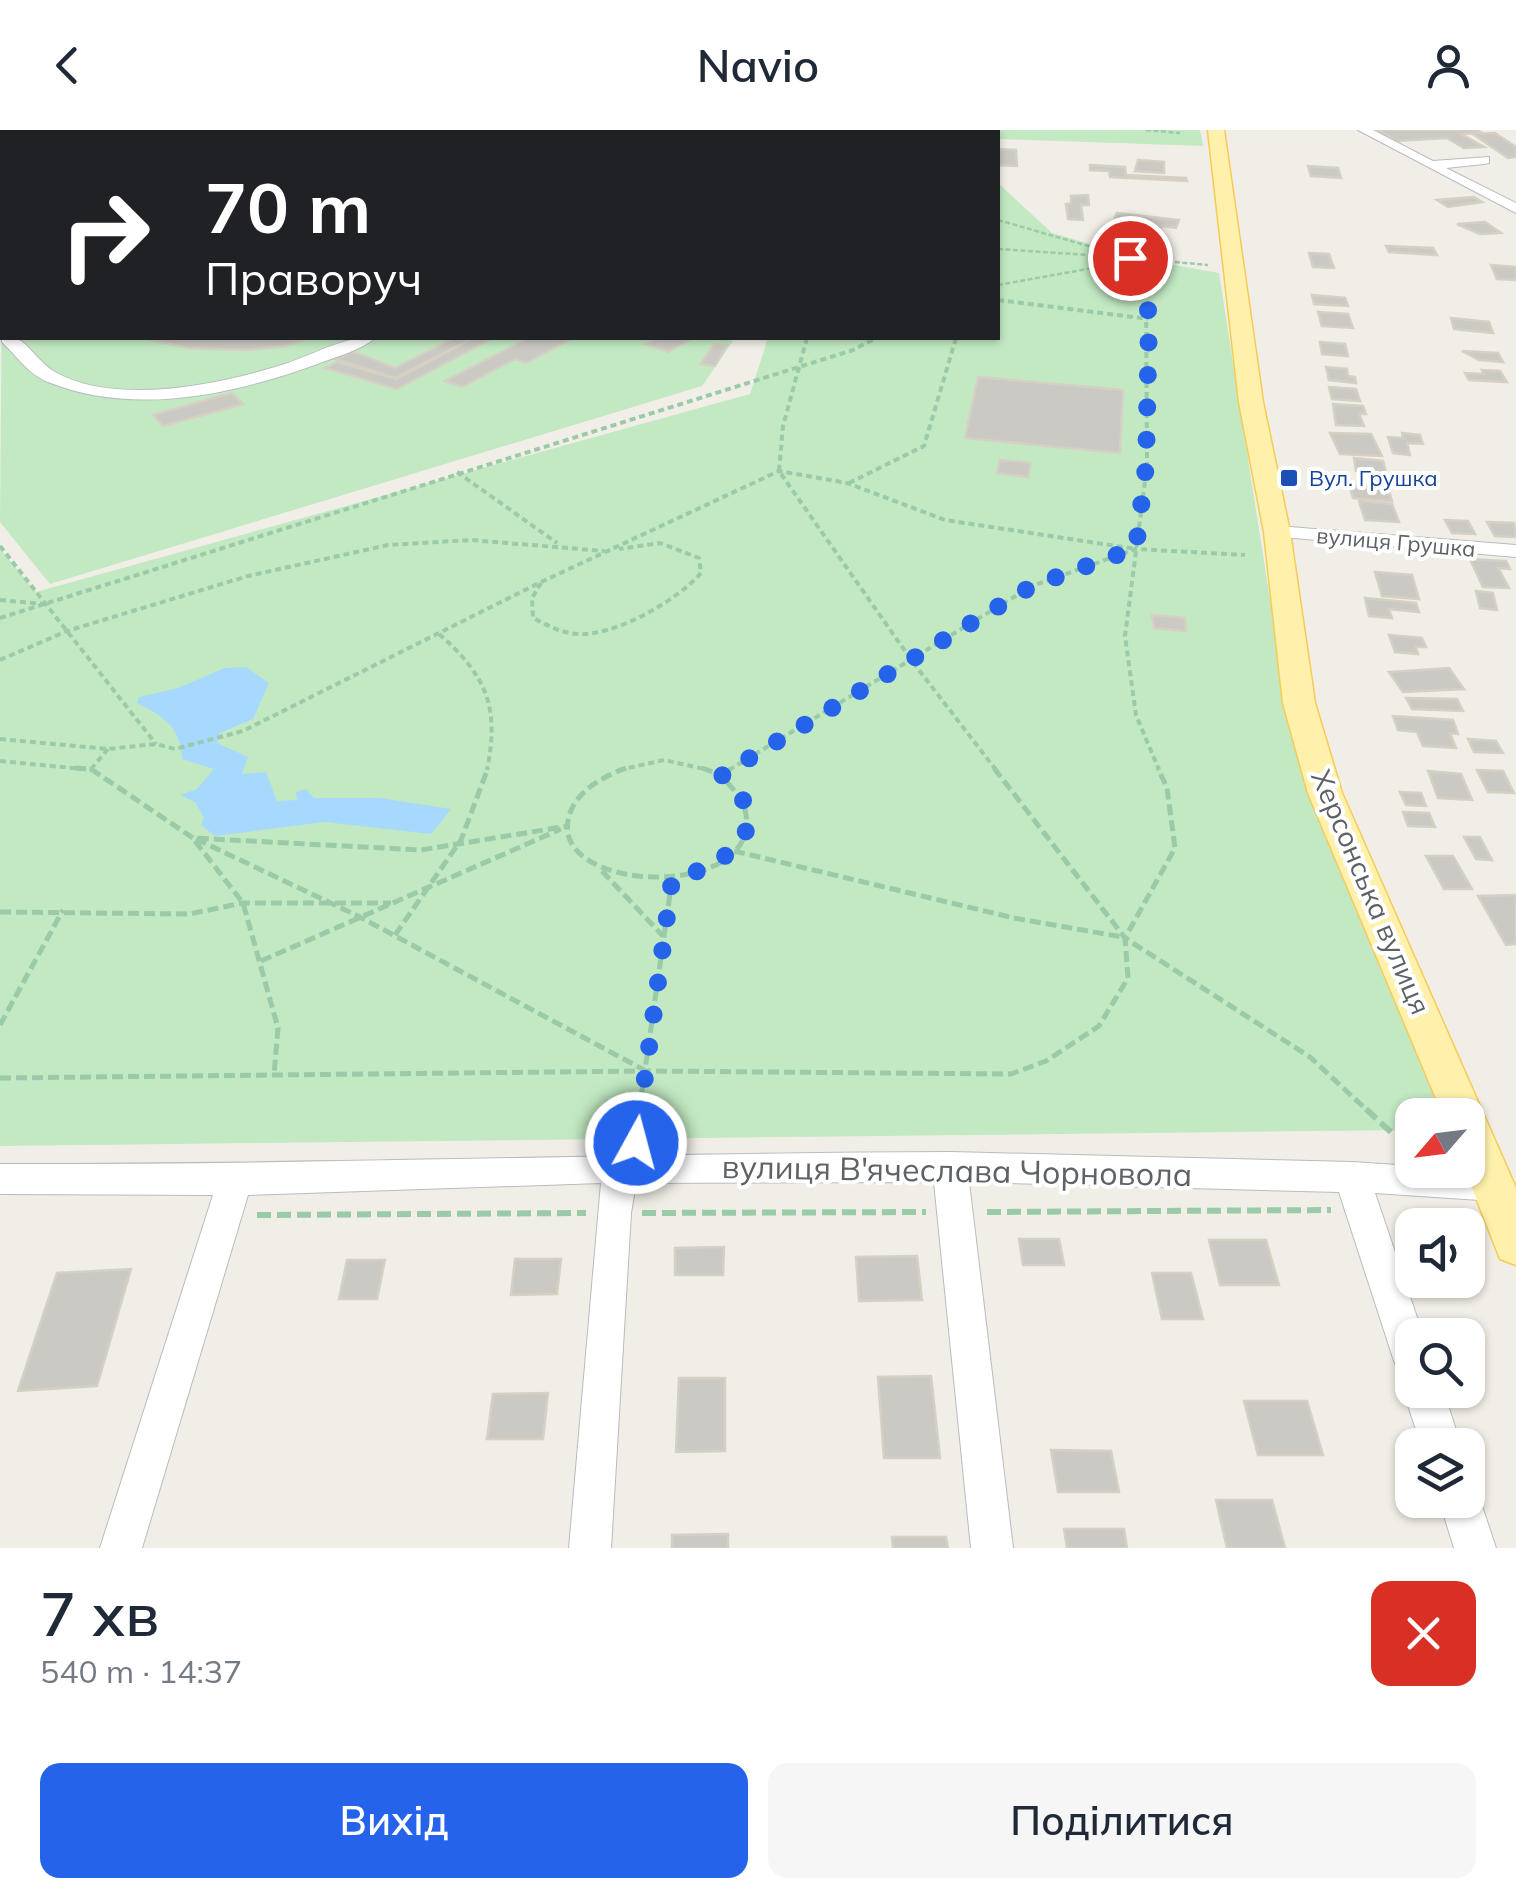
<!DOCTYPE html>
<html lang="uk">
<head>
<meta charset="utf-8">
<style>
  body { margin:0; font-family:Mulish,sans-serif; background:#f6f6f7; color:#1f2937; height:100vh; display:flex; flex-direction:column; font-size:38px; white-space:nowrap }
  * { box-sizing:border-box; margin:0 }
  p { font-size:32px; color:#747a83 }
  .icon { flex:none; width:55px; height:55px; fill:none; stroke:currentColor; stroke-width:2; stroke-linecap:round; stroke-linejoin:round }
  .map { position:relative; height:1418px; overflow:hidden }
  .drawer { display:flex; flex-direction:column; background:#fff; flex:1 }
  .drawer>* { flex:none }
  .top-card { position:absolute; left:0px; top:0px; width:1000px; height:210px; box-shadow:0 2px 8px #0004; background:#202124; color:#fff; overflow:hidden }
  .needle { width:65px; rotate:242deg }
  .fabs { position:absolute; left:1395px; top:968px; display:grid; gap:20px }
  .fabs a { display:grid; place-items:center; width:90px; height:90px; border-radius:20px; background:#fff; box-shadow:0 2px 8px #0004; font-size:50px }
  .pin { position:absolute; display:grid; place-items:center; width:85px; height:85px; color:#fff; margin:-42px; border:5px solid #fff; border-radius:50%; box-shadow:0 2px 10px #0007 }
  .me { position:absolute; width:110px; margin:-55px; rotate:7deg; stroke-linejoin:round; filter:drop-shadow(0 0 8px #0008) }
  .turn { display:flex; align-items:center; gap:35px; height:210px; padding:0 40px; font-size:45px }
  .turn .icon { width:130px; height:130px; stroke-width:2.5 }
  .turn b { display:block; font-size:70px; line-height:85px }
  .round { display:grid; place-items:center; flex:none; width:105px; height:105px; border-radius:20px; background:#f6f6f7 }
  .overview { display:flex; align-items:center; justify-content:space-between; height:170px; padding:0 40px }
  h1 { font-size:60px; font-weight:600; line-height:75px }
  .action { display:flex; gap:20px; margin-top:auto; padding:20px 40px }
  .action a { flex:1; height:115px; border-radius:20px; background:#2563eb; color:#fff; font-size:40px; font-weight:600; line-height:115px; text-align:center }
  .action a+a { background:#f6f6f7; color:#1f2937 }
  header { display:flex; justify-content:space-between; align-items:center; height:130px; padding:0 40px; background:#fff; font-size:45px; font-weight:600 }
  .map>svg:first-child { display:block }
  .green { fill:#c2e9c2 }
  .water { fill:#a7d9ff }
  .building { fill:#cbc9c3; stroke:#d6d0c4; stroke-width:2.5 }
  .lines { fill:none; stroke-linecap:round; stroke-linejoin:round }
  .minor-casing { stroke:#b8bcc0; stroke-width:2 }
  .major-casing { stroke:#f8cb57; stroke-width:3 }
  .path-far3 { stroke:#9acaa8; stroke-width:2.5; stroke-dasharray:5 2.5; stroke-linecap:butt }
  .path-far2 { stroke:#9acaa8; stroke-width:4; stroke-dasharray:6 4; stroke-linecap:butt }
  .path-far1 { stroke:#9acaa8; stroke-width:5; stroke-dasharray:11 5; stroke-linecap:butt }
  .path { stroke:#9acaa8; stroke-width:6; stroke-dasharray:14 6; stroke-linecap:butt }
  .minor { fill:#fff; fill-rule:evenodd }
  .major { fill:#fff1ac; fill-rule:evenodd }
  .route { stroke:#2563eb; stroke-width:18; stroke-dasharray:0 32.4 }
  .transit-dot { fill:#1a4fb4; stroke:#fff; stroke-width:4 }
  .labels { text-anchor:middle; stroke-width:8; stroke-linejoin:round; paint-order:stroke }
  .far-transit-label { font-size:22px; fill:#164399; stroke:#fff; text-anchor:start }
  .far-street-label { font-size:22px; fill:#5d6267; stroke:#fff }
  .street-label { font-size:28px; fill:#5d6267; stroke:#fff }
  .near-street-label { font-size:32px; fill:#5d6267; stroke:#fff }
</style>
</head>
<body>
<header><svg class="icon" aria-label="back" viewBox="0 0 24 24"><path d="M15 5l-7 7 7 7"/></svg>Navio<svg class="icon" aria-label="person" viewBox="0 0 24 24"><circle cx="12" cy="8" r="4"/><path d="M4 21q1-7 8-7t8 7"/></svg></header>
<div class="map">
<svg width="1516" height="1418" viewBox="0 0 1516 1418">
  <rect width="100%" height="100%" fill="#f0eee6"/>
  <!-- green -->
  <g class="green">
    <path d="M 758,0 L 1200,0 L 1203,16 L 998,9 L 998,2 Z"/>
    <path d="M 998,53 L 1052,103 L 1146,130 L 1219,143 L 1270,470 L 1305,655 L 1452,985 L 1412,985 L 1412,1000 L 0,1016 L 0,419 L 36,462 L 750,264 L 768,208 L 998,208 Z"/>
    <path d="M 2,149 L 2,208 L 724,208 L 733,211 L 702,256 L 50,454 L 0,392 Z"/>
  </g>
  <!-- water -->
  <path class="water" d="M 246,537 L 269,553 L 253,589 L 220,603 L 217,613 L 248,627 L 242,644 L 266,642 L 277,671 L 297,670 L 296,662 L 306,659 L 314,668 L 380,668 L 451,679 L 431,704 L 324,692 L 215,706 L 201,695 L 204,688 L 195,672 L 180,665 L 197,659 L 214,639 L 182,629 C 181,598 164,586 137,573 L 139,567 L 178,558 L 225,538 Z"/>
  <!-- building -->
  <g class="building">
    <path d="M 1378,0 L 1477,0 L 1482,3 L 1461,4 L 1484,17 L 1464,18 L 1447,8 L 1396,11 Z"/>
    <path d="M 1495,3 L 1516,17 L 1516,27 L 1508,28 L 1473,4 Z"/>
    <path d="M 998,19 L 1016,20 L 1017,36 L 998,35 Z"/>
    <path d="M 1138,30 L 1164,32 L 1164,43 L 1135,41 Z"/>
    <path d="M 1090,35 L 1125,37 L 1126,45 L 1186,48 L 1187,51 L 1110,47 L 1109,41 L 1090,40 Z"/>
    <path d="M 1308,36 L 1338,38 L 1341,48 L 1311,46 Z"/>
    <path d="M 1088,65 L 1089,75 L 1081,75 L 1083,90 L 1068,89 L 1066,74 L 1071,74 L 1071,66 Z"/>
    <path d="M 1474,67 L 1482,72 L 1448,77 L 1437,70 Z"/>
    <path d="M 1117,83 L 1179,90 L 1176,98 L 1114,90 Z"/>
    <path d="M 1485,92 L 1501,103 L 1480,104 L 1457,94 Z"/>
    <path d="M 1138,94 L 1161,96 L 1159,112 L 1135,110 Z"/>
    <path d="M 1386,116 L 1433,118 L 1437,125 L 1389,122 Z"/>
    <path d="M 1309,123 L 1329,124 L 1334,138 L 1313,137 Z"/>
    <path d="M 1491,135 L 1516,137 L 1516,150 L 1497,149 Z"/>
    <path d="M 1312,165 L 1345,168 L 1348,176 L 1314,174 Z"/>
    <path d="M 1318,182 L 1348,184 L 1353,198 L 1322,196 Z"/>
    <path d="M 1451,188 L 1489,192 L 1493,203 L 1454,199 Z"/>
    <path d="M 142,208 L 309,208 L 286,216 L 245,220 L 188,218 Z"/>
    <path d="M 454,208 L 472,208 L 395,248 L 336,229 L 352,221 L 395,238 Z"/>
    <path d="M 474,208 L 493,208 L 397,259 L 325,238 L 337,232 L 396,249 Z"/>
    <path d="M 528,208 L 573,208 L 526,233 L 515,229 L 462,257 L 445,251 Z"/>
    <path d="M 658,208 L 694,208 L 668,222 L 645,214 Z"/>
    <path d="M 1320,212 L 1345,214 L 1348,226 L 1322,224 Z"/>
    <path d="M 714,214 L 727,215 L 715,236 L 701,234 Z"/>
    <path d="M 1462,221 L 1498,223 L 1503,232 L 1479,230 Z"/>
    <path d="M 1326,237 L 1347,239 L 1348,246 L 1355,247 L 1356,253 L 1329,250 Z"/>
    <path d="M 1482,240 L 1500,241 L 1507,252 L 1469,250 L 1465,243 L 1484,244 Z"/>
    <path d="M 978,247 L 1123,260 L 1120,323 L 965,308 Z"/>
    <path d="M 1329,257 L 1356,259 L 1360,271 L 1332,269 Z"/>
    <path d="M 232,263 L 243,274 L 163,296 L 153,285 Z"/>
    <path d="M 1333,274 L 1363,276 L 1366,284 L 1359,284 L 1364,296 L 1336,295 Z"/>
    <path d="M 1330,303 L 1371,304 L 1382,326 L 1340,324 Z"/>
    <path d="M 1402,303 L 1420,305 L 1423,314 L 1407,313 L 1410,325 L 1393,323 L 1388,307 L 1403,308 Z"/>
    <path d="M 1354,328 L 1383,331 L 1386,343 L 1356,341 Z"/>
    <path d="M 1000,330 L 1031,333 L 1028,347 L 997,343 Z"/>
    <path d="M 1349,354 L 1388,357 L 1392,371 L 1353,368 Z"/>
    <path d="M 1359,371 L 1392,374 L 1399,392 L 1365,390 Z"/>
    <path d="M 1445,390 L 1468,391 L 1475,404 L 1452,403 Z"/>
    <path d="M 1487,392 L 1514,393 L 1516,407 L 1495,406 Z"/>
    <path d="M 1470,429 L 1506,431 L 1510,439 L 1498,438 L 1509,458 L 1483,457 Z"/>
    <path d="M 1375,442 L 1412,445 L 1419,469 L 1382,466 Z"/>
    <path d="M 1476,461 L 1493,463 L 1497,480 L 1480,478 Z"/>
    <path d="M 1365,468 L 1416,473 L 1419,482 L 1389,479 L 1392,488 L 1369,486 Z"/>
    <path d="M 1152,485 L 1185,488 L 1186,501 L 1154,498 Z"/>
    <path d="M 1389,505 L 1422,508 L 1426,517 L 1416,517 L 1418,524 L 1395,522 Z"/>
    <path d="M 1449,538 L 1464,559 L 1403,562 L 1389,542 Z"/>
    <path d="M 1406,568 L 1457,569 L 1463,581 L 1412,579 Z"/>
    <path d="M 1393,586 L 1453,590 L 1458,604 L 1450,603 L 1456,618 L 1423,616 L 1417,602 L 1398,600 Z"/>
    <path d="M 1468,609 L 1496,611 L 1503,623 L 1474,622 Z"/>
    <path d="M 1477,640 L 1503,641 L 1514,663 L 1488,662 Z"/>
    <path d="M 1428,641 L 1461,644 L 1472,670 L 1438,668 Z"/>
    <path d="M 1400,662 L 1421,663 L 1426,676 L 1406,675 Z"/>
    <path d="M 1403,682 L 1429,683 L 1435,697 L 1408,696 Z"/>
    <path d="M 1464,707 L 1480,707 L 1492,730 L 1476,729 Z"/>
    <path d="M 1426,726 L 1453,726 L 1472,759 L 1444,759 Z"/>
    <path d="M 1516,765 L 1516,814 L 1506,815 L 1478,766 Z"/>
    <path d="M 1019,1109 L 1059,1109 L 1064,1135 L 1023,1135 Z"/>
    <path d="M 1209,1110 L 1266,1110 L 1279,1155 L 1220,1155 Z"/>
    <path d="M 724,1117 L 723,1145 L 675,1145 L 675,1118 Z"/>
    <path d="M 917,1126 L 922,1170 L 859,1171 L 856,1127 Z"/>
    <path d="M 515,1129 L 561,1129 L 557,1164 L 511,1165 Z"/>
    <path d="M 347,1130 L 385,1130 L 377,1169 L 339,1169 Z"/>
    <path d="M 131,1139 L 97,1256 L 18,1261 L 57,1143 Z"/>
    <path d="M 1152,1143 L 1191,1143 L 1203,1189 L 1162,1189 Z"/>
    <path d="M 931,1246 L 940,1328 L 884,1328 L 878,1247 Z"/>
    <path d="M 679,1248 L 725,1248 L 725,1321 L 676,1322 Z"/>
    <path d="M 548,1263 L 543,1309 L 487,1309 L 493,1264 Z"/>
    <path d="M 1244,1271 L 1307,1271 L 1323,1325 L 1258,1325 Z"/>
    <path d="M 1051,1320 L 1111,1321 L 1119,1362 L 1058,1362 Z"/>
    <path d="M 1216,1370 L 1272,1370 L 1285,1418 L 1227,1418 Z"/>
    <path d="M 1064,1399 L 1124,1399 L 1127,1418 L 1067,1418 Z"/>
    <path d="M 728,1404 L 728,1418 L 672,1418 L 672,1405 Z"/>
    <path d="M 892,1407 L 946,1407 L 948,1418 L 893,1418 Z"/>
  </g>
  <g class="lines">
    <defs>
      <g id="minor">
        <path d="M 450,0 L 467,0 L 468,2 L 452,2 Z"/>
        <path d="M 752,0 L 769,0 L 770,2 L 754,2 Z"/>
        <path d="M 1358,0 L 1373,0 L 1433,31 L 1489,27 L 1489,33 L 1484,34 L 1446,38 L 1516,73 L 1516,83 Z"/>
        <path d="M 0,34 L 2,35 L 2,43 L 0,42 Z"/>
        <rect x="0" y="103" width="2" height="10"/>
        <path d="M 2,204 C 6,207 15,206 21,211 C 33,220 41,234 55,242 C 117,277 224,254 288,233 C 317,223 345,206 375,208 C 361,220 338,226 320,233 C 235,264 135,287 48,252 C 29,245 16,225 2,212 Z"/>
        <path d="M 1277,396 L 1516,415 L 1516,427 L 1270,406 L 1267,402 L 1270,398 Z"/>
        <path d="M 951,1022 L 1352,1032 L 1412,1036 L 1412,1040 L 1495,1041 L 1507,1045 L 1512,1056 L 1507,1067 L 1495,1071 L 1375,1063 L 1423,1205 L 1412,1205 L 1412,1260 L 1443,1260 L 1461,1315 L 1421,1315 L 1403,1260 L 1411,1246 L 1398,1241 L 1393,1228 L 1339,1062 L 969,1052 L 1013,1418 L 971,1418 L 934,1052 L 636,1053 L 631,1083 L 611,1418 L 569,1418 L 601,1053 L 248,1065 L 142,1418 L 100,1418 L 213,1065 L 0,1064 L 0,1034 C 317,1035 634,1023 951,1022 Z"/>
        <path d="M 1468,1352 L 1475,1355 L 1496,1418 L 1454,1418 L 1439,1370 L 1468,1370 Z"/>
      </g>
      <g id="major">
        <path d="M 1208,0 L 1224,0 L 1263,272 L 1290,402 L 1315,573 L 1342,663 L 1516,1058 L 1516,1135 L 1500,1129 L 1465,1040 L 1468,985 L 1443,985 L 1308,663 L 1283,573 L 1264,402 L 1239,272 Z"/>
        <rect x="0" y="131" width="2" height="12"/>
      </g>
    </defs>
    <!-- minor casing -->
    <use href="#minor" class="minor-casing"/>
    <!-- major casing -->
    <use href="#major" class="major-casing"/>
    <!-- path-far3 -->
    <g class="path-far3">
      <path d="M 897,0 L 902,2"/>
      <path d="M 1146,0 L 1180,3"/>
      <path d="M 835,2 L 841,0"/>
      <path d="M 935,2 L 939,0"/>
      <path d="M 998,90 L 1130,128 L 1144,144 L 1146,164"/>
      <path d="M 998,119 L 1119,127"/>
      <path d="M 1130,128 L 1208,135"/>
      <path d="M 998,155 L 1132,131"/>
    </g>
    <!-- path-far2 -->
    <g class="path-far2">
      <path d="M 1146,162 L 1147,336 L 1125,506 L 1136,585 L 1159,640"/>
      <path d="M 998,170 L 1148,189"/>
      <path d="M 807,208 L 783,296 L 779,341 L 912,531 L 996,640"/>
      <path d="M 457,342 L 557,413"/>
      <path d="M 849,353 L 924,316 L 956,208"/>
      <path d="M 0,416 L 156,614"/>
      <path d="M 541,453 L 532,468 L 533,488 C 547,495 561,503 577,504 C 614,507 678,470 701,443 L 699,428 L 660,413 L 619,419"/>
      <path d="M 0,470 L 43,474"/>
      <path d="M 0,488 L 853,220 L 876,208"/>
      <path d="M 439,504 C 486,545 500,577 487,640"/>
      <path d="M 0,530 L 67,501 L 248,446 L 388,415 L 471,410 L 604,421"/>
      <path d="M 0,609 L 108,619 L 156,614 L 175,619 L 243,601 L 541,452 L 779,341 L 847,353 L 945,390 L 1136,419"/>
      <path d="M 0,631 L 93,640"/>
      <path d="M 91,639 L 108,619"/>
      <path d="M 619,640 L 664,630 L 709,640"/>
      <path d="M 729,640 L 1032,456 L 1136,419 L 1245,425"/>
    </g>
    <!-- path-far1 -->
    <g class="path-far1">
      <path d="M 75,638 L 91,639 L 193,708 L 421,720 L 568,696"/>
      <path d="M 626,638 C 604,646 576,661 569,686 C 546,766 773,772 744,676 C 740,665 728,654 721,645"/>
      <path d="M 702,638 L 721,645"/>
      <path d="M 994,638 L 1125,808 L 1310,927 L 1369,982"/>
      <path d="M 721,645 L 733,638"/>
      <path d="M 196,709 L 358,786 L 644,940"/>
      <path d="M 195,711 L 243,773 L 278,898 L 274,945"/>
      <path d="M 734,721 L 1014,788 L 1122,807"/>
      <path d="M 602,741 L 663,806"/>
      <path d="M 0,782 L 189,784 L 243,773 L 391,773"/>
      <path d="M 395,805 L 461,710 L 488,638"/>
      <path d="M 261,831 L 561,699"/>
      <path d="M 0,895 L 63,780"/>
      <path d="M 0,948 L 645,941 L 1011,944 L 1046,931 L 1099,896 L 1128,848 L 1125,808 L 1175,718 L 1167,658 L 1158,638"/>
      <path d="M 639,982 L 672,750"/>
    </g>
    <!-- path -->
    <g class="path">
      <path d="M 1366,979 L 1394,1005"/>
      <path d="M 635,1013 L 640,979"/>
      <path d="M 987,1082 L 1331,1080"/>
      <path d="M 642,1083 L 926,1082"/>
      <path d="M 257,1085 L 586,1083"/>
    </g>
    <!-- minor -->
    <use href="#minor" class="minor"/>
    <!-- major -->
    <use href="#major" class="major"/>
  </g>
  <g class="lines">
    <!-- route -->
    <path class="route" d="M 636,1013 L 672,750 C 727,734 782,698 722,645 L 1032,456 L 1136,418 L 1146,336 L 1149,189 L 1144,144 L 1130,128"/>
  </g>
  <!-- markers -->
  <rect class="transit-dot" x="1279" y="338" width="20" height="20" rx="5"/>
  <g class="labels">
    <!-- far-transit labels -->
    <g class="far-transit-label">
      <text x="1309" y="356">Вул. Грушка</text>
    </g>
    <!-- far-street labels -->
    <g class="far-street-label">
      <text transform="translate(1396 412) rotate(5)" y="8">вулиця Грушка</text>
    </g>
    <!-- street labels -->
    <g class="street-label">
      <text transform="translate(1371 762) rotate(67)" y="10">Херсонська вулиця</text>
    </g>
    <!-- near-street labels -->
    <g class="near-street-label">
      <text transform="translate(957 1041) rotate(1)" y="11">вулиця В'ячеслава Чорновола</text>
    </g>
  </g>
</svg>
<div class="fabs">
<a><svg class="needle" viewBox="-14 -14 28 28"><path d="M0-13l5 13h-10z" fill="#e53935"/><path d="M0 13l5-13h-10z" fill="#747a83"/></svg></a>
<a><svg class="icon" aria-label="sound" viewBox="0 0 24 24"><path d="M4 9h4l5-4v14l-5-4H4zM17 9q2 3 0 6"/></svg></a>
<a><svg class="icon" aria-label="search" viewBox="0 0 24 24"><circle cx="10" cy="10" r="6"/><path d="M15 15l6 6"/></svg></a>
<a><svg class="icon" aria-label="layers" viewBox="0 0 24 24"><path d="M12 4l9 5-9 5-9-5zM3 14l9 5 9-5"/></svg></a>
</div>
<div class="pin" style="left:1130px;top:128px;background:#d93025"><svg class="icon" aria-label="arrive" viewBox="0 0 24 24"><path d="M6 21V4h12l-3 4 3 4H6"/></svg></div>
<svg class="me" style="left:636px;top:1013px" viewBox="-20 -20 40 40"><circle r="17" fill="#2563eb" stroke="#fff" stroke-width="3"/><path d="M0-11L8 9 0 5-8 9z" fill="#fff"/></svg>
<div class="top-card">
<div class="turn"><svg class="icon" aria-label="right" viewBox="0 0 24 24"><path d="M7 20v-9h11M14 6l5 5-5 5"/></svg><div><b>70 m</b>Праворуч</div></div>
</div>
</div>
<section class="drawer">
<div class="overview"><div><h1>7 хв</h1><p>540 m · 14:37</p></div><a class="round" style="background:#d93025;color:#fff"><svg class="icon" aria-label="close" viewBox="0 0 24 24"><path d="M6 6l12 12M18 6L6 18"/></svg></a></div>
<div class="action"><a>Вихід</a><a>Поділитися</a></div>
</section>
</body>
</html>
